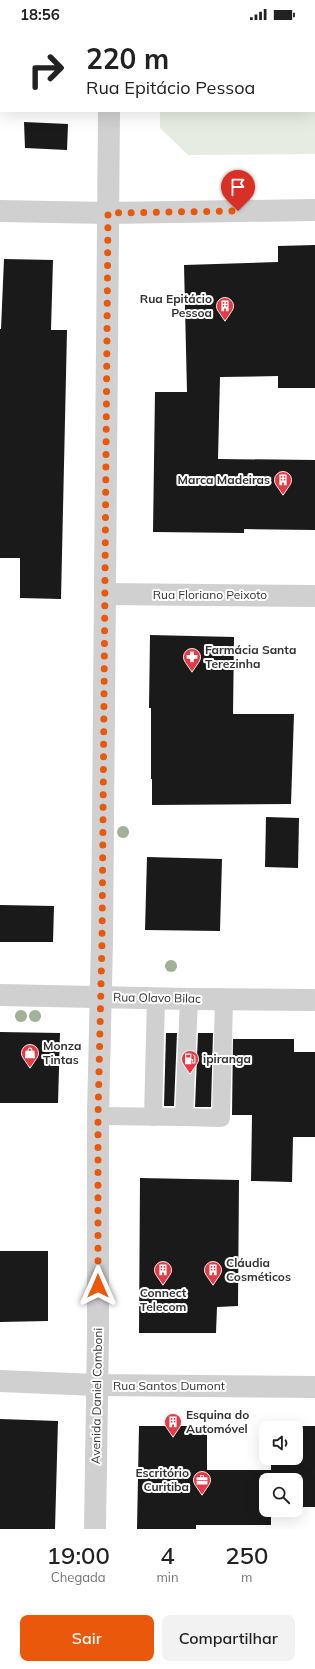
<!DOCTYPE html>
<html lang="pt">
<head>
<meta charset="utf-8">
<style>
  body { margin:0; font-family:Mulish,sans-serif; background:#f2f2f2; color:#222; height:100vh; display:flex; flex-direction:column; font-size:15px; white-space:nowrap }
  * { box-sizing:border-box; margin:0 }
  p { font-size:13px; color:#767676 }
  .icon { flex:none; width:22px; height:22px; fill:none; stroke:currentColor; stroke-width:2; stroke-linecap:round; stroke-linejoin:round }
  .map { position:relative; height:1501px; overflow:hidden }
  .drawer { display:flex; flex-direction:column; background:#fff; flex:1 }
  .drawer>* { flex:none }
  .hud { position:absolute; left:0px; top:0px; width:315px; height:84px; box-shadow:0 4px 16px #0002; background:#fff; color:#222; overflow:hidden }
  .buttons { position:absolute; left:259px; top:1393px; display:grid; gap:8px }
  .buttons a { display:grid; place-items:center; width:44px; height:44px; border-radius:8px; background:#fff; box-shadow:0 4px 16px #0002; font-size:20px }
  .pin { position:absolute; display:grid; place-items:center; width:34px; height:34px; color:#fff; margin:-41px -17px; border-radius:50% 50% 50% 0; rotate:-45deg; box-shadow:0 0 4px #0007 }
  .pin .icon { rotate:45deg }
  .me { position:absolute; width:44px; margin:-22px; rotate:0deg; stroke-linejoin:round; filter:drop-shadow(0 0 3px #0008) }
  .turn { display:flex; align-items:center; gap:14px; height:84px; padding:0 20px; font-size:18px }
  .turn .icon { width:52px; height:52px; stroke-width:2.5 }
  .turn b { display:block; font-size:28px; line-height:34px }
  .eta { display:flex; justify-content:space-evenly; align-items:center; height:68px; text-align:center }
  .eta b { font-size:24px; font-weight:600; line-height:28px }
  .cta { display:flex; gap:8px; margin-top:auto; padding:8px 20px }
  .cta a { flex:1; height:46px; border-radius:8px; background:#ea580c; color:#fff; font-size:16px; font-weight:600; line-height:46px; text-align:center }
  .cta a+a { background:#f2f2f2; color:#222 }
  .status { display:flex; justify-content:space-between; align-items:center; height:28px; padding:0 20px; background:#fff; direction:ltr }
  .status svg { height:11px; fill:currentColor }
  .map>svg:first-child { display:block }
  .green { fill:#e6ecdf }
  .building { fill:#1a1a1a }
  .lines { fill:none; stroke-linecap:round; stroke-linejoin:round }
  .service { stroke:#d0d0d0; stroke-width:18 }
  .minor { stroke:#d0d0d0; stroke-width:22 }
  .tertiary { stroke:#d0d0d0; stroke-width:22 }
  .tree { fill:#a2b095 }
  .route { stroke:#ea580c; stroke-width:7; stroke-dasharray:0 12.6 }
  .labels { text-anchor:middle; stroke-width:4; stroke-linejoin:round; paint-order:stroke }
  .poi-label { font-size:12px; font-weight:bold; fill:#333; stroke:#fff; text-anchor:start }
  .street-label { font-size:12px; fill:#333; stroke:#fff }
</style>
</head>
<body>
<div class="status"><b>18:56</b><svg viewBox="0 0 49 12"><path d="M0 12V9h3v3zM5 12V6h3v6zM10 12V3h3v9zM15 12V0h3v12zM26 1h20v11H26zM47 4h2v5h-2z"/></svg></div>
<div class="map">
<svg width="315" height="1501" viewBox="0 0 315 1501">
  <rect width="100%" height="100%" fill="#fff"/>
  <!-- green -->
  <path class="green" d="M 161,0 L 315,0 L 315,126 L 188,127 L 160,100 L 160,83 L 314,83 L 314,1 Z"/>
  <!-- building -->
  <g class="building">
    <path d="M 24,94 L 68,96 L 67,122 L 25,120 Z"/>
    <path d="M 315,217 L 315,360 L 278,360 L 278,348 L 220,349 L 218,431 L 315,432 L 315,502 L 244,501 L 244,505 L 153,504 L 155,364 L 187,364 L 184,237 L 278,234 L 278,218 Z"/>
    <path d="M 4,231 L 53,232 L 51,302 L 67,302 L 61,571 L 20,570 L 20,530 L 0,530 L 0,301 L 1,301 Z"/>
    <path d="M 150,607 L 234,609 L 233,686 L 294,686 L 291,776 L 152,777 L 152,751 L 151,751 L 151,680 L 149,680 Z"/>
    <path d="M 266,789 L 299,790 L 298,840 L 265,839 Z"/>
    <path d="M 147,829 L 222,831 L 220,903 L 145,902 Z"/>
    <path d="M 0,877 L 54,878 L 53,914 L 0,914 Z"/>
    <path d="M 0,1004 L 60,1005 L 58,1075 L 0,1075 Z"/>
    <path d="M 166,1005 L 177,1005 L 174,1078 L 164,1078 Z"/>
    <path d="M 198,1005 L 213,1005 L 211,1079 L 195,1079 Z"/>
    <path d="M 233,1011 L 294,1011 L 294,1024 L 315,1024 L 315,1109 L 293,1109 L 292,1154 L 251,1153 L 252,1087 L 232,1087 Z"/>
    <path d="M 140,1150 L 239,1152 L 238,1278 L 217,1279 L 216,1305 L 139,1305 Z"/>
    <path d="M 0,1223 L 48,1223 L 48,1293 L 0,1294 Z"/>
    <path d="M 0,1391 L 58,1393 L 55,1501 L 0,1501 Z"/>
    <path d="M 139,1398 L 207,1398 L 207,1442 L 271,1442 L 271,1430 L 296,1430 L 296,1400 L 271,1400 L 271,1398 L 315,1398 L 315,1479 L 296,1479 L 296,1452 L 266,1452 L 266,1482 L 271,1482 L 271,1497 L 196,1497 L 196,1501 L 137,1501 Z"/>
  </g>
  <g class="lines">
    <!-- service -->
    <g class="service">
      <path d="M 98,1088 L 184,1089 L 189,971"/>
      <path d="M 153,1089 L 156,970"/>
      <path d="M 184,1089 L 221,1090 L 224,971"/>
    </g>
    <!-- minor -->
    <g class="minor">
      <path d="M 0,183 L 108,185 L 315,182"/>
      <path d="M 105,566 L 315,568"/>
      <path d="M 0,967 L 189,971 L 315,972"/>
      <path d="M 0,1353 L 97,1357 L 315,1359"/>
    </g>
    <!-- tertiary -->
    <g class="tertiary">
      <path d="M 110,1 L 110,0"/>
      <path d="M 95,1501 L 98,1305 L 98,1088 L 102,913 L 109,83"/>
    </g>
  </g>
  <!-- trees -->
  <g class="tree">
    <circle cx="123" cy="804" r="6"/>
    <circle cx="171" cy="938" r="6"/>
    <circle cx="21" cy="988" r="6"/>
    <circle cx="35" cy="988" r="6"/>
  </g>
  <g class="lines">
    <!-- route -->
    <path class="route" d="M 98,1258 L 98,1088 L 102,913 L 108,185 L 238,183"/>
  </g>
  <!-- icons -->
  <defs>
    <symbol id="building-pin" viewBox="-11 -11 22 30"><path d="M0 17L-7.5 6A9.5 9.5 0 1 1 7.5 6Z" fill="#e63946" stroke="#fff"/><path d="M-4-6H4V6H1V3H-1V6H-4ZM-2.5-4.3h1.7v1.8h-1.7ZM.8-4.3h1.7v1.8H.8ZM-2.5-1h1.7V.8h-1.7ZM.8-1h1.7V.8H.8Z" fill="#fff"/></symbol>
    <symbol id="pharmacy-pin" viewBox="-11 -11 22 30"><path d="M0 17L-7.5 6A9.5 9.5 0 1 1 7.5 6Z" fill="#e63946" stroke="#fff"/><path d="M-2-6h4v4h4v4h-4v4h-4v-4h-4v-4h4Z" fill="#fff"/></symbol>
    <symbol id="shop-pin" viewBox="-11 -11 22 30"><path d="M0 17L-7.5 6A9.5 9.5 0 1 1 7.5 6Z" fill="#e63946" stroke="#fff"/><path d="M-5-2.5h2.3a2.7 3.5 0 0 1 5.4 0H5L5.5 6h-11ZM-1.5-2.5h3a1.5 2.3 0 0 0-3 0Z" fill="#fff"/></symbol>
    <symbol id="fuel-pin" viewBox="-11 -11 22 30"><path d="M0 17L-7.5 6A9.5 9.5 0 1 1 7.5 6Z" fill="#e63946" stroke="#fff"/><path d="M-5.5-6h7V0h2V4h1.3V-2.5L3-4.5l.8-.8L6-3V5H2.5V1h-1V6h-7ZM-4.2-4.7v3.2H.2V-4.7Z" fill="#fff"/></symbol>
    <symbol id="office-pin" viewBox="-11 -11 22 30"><path d="M0 17L-7.5 6A9.5 9.5 0 1 1 7.5 6Z" fill="#e63946" stroke="#fff"/><path d="M-6-3h4V-5.5h4V-3h4V5H-6ZM-1-4.5V-3h2v-1.5ZM-6 0V1H6V0Z" fill="#fff"/></symbol>
  </defs>
  <g fill-rule="evenodd">
    <use href="#building-pin" x="215" y="268" width="20" height="27"/>
    <use href="#building-pin" x="273" y="442" width="20" height="27"/>
    <use href="#pharmacy-pin" x="182" y="619" width="20" height="27"/>
    <use href="#shop-pin" x="20" y="1015" width="20" height="27"/>
    <use href="#fuel-pin" x="180" y="1021" width="20" height="27"/>
    <use href="#building-pin" x="153" y="1232" width="20" height="27"/>
    <use href="#building-pin" x="203" y="1232" width="20" height="27"/>
    <use href="#building-pin" x="163" y="1384" width="20" height="27"/>
    <use href="#office-pin" x="192" y="1442" width="20" height="27"/>
  </g>
  <g class="labels">
    <!-- poi labels -->
    <g class="poi-label">
      <text x="212" y="275" text-anchor="end">Rua Epitácio<tspan x="212" dy="14">Pessoa</tspan></text>
      <text x="270" y="456" text-anchor="end">Marca Madeiras</text>
      <text x="205" y="626">Farmácia Santa<tspan x="205" dy="14">Terezinha</tspan></text>
      <text x="43" y="1022">Monza<tspan x="43" dy="14">Tintas</tspan></text>
      <text x="203" y="1035">ipiranga</text>
      <text x="226" y="1239">Cláudia<tspan x="226" dy="14">Cosméticos</tspan></text>
      <text x="163" y="1269" text-anchor="middle">Connect<tspan x="163" dy="14">Telecom</tspan></text>
      <text x="186" y="1391">Esquina do<tspan x="186" dy="14">Automóvel</tspan></text>
      <text x="189" y="1449" text-anchor="end">Escritório<tspan x="189" dy="14">Curitiba</tspan></text>
    </g>
    <!-- street labels -->
    <g class="street-label">
      <text x="210" y="571">Rua Floriano Peixoto</text>
      <text transform="translate(157 970) rotate(1)" y="4">Rua Olavo Bilac</text>
      <text x="169" y="1362">Rua Santos Dumont</text>
      <text transform="translate(97 1368) rotate(-89)" y="4">Avenida Daniel Comboni</text>
    </g>
  </g>
</svg>
<div class="buttons">
<a><svg class="icon" aria-label="sound" viewBox="0 0 24 24"><path d="M4 9h4l5-4v14l-5-4H4zM17 9q2 3 0 6"/></svg></a>
<a><svg class="icon" aria-label="search" viewBox="0 0 24 24"><circle cx="10" cy="10" r="6"/><path d="M15 15l6 6"/></svg></a>
</div>
<div class="pin" style="left:238px;top:183px;background:#d93025"><svg class="icon" aria-label="arrive" viewBox="0 0 24 24"><path d="M6 21V4h12l-3 4 3 4H6"/></svg></div>
<svg class="me" style="left:98px;top:1258px" viewBox="-20 -20 40 40"><path d="M0-17L14 15 0 8-14 15z" fill="#ea580c" stroke="#fff" stroke-width="4"/></svg>
<div class="hud">
<div class="turn"><svg class="icon" aria-label="right" viewBox="0 0 24 24"><path d="M7 20v-9h11M14 6l5 5-5 5"/></svg><div><b>220 m</b>Rua Epitácio Pessoa</div></div>
</div>
</div>
<section class="drawer">
<div class="eta">
<div><b>19:00</b><p>Chegada</p></div>
<div><b>4</b><p>min</p></div>
<div><b>250</b><p>m</p></div>
</div>
<div class="cta"><a>Sair</a><a>Compartilhar</a></div>
</section>
</body>
</html>
